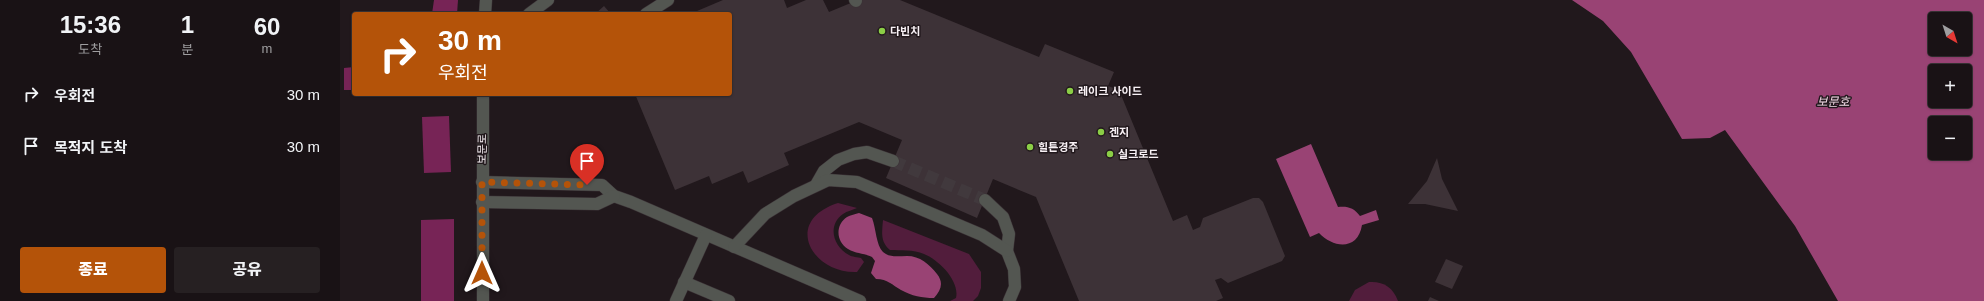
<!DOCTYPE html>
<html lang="ko">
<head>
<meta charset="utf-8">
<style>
  body { margin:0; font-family:Helvetica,"Noto Sans KR",sans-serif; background:#262022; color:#f1f3f6; height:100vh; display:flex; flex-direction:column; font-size:15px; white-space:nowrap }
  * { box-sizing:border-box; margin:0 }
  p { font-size:13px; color:#9f9ea0 }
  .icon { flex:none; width:22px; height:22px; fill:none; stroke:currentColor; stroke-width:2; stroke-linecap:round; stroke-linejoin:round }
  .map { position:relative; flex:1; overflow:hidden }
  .side { display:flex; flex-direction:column; background:#191215; width:340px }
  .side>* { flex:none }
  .hud { position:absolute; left:12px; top:12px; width:380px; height:84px; border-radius:4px; box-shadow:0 1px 3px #0004,0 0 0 1px #373234; background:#b45309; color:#fff; overflow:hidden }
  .needle { width:26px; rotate:141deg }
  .fabs { position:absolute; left:1588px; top:12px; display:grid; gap:8px }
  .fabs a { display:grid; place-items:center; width:44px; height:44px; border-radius:4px; background:#191215; box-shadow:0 1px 3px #0004,0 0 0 1px #373234; font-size:20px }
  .pin { position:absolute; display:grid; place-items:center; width:34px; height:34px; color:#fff; margin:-41px -17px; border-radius:50% 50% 50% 0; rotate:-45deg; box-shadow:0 0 4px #0007 }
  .pin .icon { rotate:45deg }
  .me { position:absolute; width:44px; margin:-22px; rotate:0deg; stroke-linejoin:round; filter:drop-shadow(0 0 3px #0008) }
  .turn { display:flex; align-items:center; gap:14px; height:84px; padding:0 20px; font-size:18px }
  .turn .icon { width:52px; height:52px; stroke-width:2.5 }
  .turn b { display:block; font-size:28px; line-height:34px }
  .eta { display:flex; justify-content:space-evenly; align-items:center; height:68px; text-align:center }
  .eta b { font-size:24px; font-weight:800; line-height:28px }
  .cta { display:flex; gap:8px; margin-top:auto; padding:8px 20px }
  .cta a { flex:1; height:46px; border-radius:4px; background:#b45309; color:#fff; font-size:16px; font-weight:800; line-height:46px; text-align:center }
  .cta a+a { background:#262022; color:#f1f3f6 }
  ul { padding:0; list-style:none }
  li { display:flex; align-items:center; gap:12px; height:52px; padding:0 20px }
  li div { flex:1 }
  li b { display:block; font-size:15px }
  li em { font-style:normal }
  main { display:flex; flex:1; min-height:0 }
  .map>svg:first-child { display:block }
  .green { fill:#521d3c }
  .forest { fill:#772456 }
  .water { fill:#994374; fill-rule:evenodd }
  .building { fill:#3d3237 }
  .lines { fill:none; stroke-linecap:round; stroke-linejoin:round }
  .minor-tunnel { stroke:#41393d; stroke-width:12; stroke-dasharray:12 6; stroke-linecap:butt }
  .minor-casing { stroke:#3b3236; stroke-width:13 }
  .minor { stroke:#535651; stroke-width:12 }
  .route { stroke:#b45309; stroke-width:7; stroke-dasharray:0 12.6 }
  .poi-dot { fill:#8bce46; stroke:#21181c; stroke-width:1.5 }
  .labels { text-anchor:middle; stroke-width:3; stroke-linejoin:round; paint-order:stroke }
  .poi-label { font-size:11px; font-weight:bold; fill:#f8f1f5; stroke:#21181c; text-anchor:start }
  .street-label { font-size:11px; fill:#f8f1f5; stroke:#21181c }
  .water-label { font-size:12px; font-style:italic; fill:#f2d9e5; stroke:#21181c }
</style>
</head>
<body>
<main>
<section class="side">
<div class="eta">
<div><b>15:36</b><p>도착</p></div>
<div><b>1</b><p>분</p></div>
<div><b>60</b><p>m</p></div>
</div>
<ul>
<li><svg class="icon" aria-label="right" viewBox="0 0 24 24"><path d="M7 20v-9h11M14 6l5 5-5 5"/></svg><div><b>우회전</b></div><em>30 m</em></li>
<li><svg class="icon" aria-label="arrive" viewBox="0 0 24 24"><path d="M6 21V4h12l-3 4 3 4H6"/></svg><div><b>목적지 도착</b></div><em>30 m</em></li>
</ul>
<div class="cta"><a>종료</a><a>공유</a></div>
</section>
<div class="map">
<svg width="1644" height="301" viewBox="0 0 1644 301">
  <rect width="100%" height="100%" fill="#21181c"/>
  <!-- green -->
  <g class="green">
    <path d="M 498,203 L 517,208 C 513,210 507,211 503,214 C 487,225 493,247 509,255 C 512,257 518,257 521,258 L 524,262 L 517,272 C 472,274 442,221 498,203 Z"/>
    <path d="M 543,220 L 629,254 L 641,272 L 641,288 L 638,296 L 633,301 L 610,301 L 616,298 C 620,281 599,260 584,254 C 573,249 561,251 550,250 C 540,242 542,232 543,220 Z"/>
    <path d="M 1029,282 C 1043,281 1053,287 1058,301 L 1009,301 L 1015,290 Z"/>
  </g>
  <!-- forest -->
  <g class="forest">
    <path d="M 94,0 L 118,0 L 117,14 L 92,14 Z"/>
    <path d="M 14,67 L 14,90 L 4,90 L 4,68 Z"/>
    <path d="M 109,116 L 111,172 L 84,173 L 82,117 Z"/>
    <path d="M 114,219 L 114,301 L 81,301 L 81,220 Z"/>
  </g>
  <!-- water -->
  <g class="water">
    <path d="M 1232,0 L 1644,0 L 1644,301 L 1498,301 L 1455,226 L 1385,130 L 1370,138 L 1342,139 L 1291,52 L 1263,21 ZM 1595,19 L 1625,19 L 1625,49 L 1595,49 ZM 1595,71 L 1625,71 L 1625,101 L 1595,101 ZM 1595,123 L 1625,123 L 1625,153 L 1595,153 Z"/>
    <path d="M 971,144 L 998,207 C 1008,206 1014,208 1020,216 L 1036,210 L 1039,220 L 1022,225 C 1018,251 993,248 979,233 L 970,237 L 936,159 Z"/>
    <path d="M 519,213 L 532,218 C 536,228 536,245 543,252 C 550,258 558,256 567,256 C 580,256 589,264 597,274 C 604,283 601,290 594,298 C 582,298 572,296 561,290 C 552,285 548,279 536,279 L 531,273 L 535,261 L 532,257 C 524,253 516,254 508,249 C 496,242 495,225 507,217 C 510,215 516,214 519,213 Z"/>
  </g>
  <!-- building -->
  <g class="building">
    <path d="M 383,0 L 444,0 L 447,8 L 466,0 L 483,0 L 489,12 L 518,0 L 560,0 L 699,57 L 705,44 L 774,72 L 768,86 L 779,90 L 833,221 L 847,215 L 853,230 L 860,227 L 863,218 L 913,198 L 919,198 L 923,202 L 945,256 L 942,261 L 888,283 L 881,278 L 875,280 L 883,298 L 876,301 L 739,301 L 696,197 L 653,179 L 637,218 L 546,178 L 562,140 L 519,122 L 444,153 L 449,165 L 408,183 L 403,171 L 372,184 L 369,176 L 335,190 L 295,94 L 390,94 L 390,14 L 350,14 Z"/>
    <path d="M 264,6 L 270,13 L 255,14 Z"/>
    <path d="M 1097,158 L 1102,179 L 1118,211 L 1085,204 L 1068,204 L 1087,181 Z"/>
    <path d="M 1106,259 L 1123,266 L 1112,289 L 1095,282 Z"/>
    <path d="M 1090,297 L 1099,301 L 1088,301 Z"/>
  </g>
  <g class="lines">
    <!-- minor-tunnel -->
    <path class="minor-tunnel" d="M 553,161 L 645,200"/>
    <defs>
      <g id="minor">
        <path d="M 515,0 L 516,1"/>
        <path d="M 145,14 L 146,0"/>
        <path d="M 189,14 L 208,0"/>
        <path d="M 306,14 L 328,0"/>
        <path d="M 142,182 L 262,185 L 274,196 L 291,202 L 520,301"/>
        <path d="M 476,185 L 484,171 L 498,160 L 514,154 L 527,152 L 553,161"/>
        <path d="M 645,200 L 663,217 L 669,234 L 667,251 L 674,269 L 675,287 L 669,301"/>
        <path d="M 142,202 L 257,204 L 274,196"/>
        <path d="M 394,247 L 425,214 L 454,196 L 488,180 L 517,182 L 642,235 L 667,251"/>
        <path d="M 344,282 L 389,301"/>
        <path d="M 143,301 L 143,94"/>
        <path d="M 336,301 L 366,235"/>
      </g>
    </defs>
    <!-- minor casing -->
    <use href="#minor" class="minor-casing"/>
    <!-- minor -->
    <use href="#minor" class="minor"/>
  </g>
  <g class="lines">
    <!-- route -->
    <path class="route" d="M 142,273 L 142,182 L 247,185"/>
  </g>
  <!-- markers -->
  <g class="poi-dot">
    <circle cx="542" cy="31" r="4"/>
    <circle cx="730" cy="91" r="4"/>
    <circle cx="761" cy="132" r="4"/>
    <circle cx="690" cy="147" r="4"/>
    <circle cx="770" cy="154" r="4"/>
  </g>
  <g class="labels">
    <!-- poi labels -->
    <g class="poi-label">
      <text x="550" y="35">다빈치</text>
      <text x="738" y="95">레이크 사이드</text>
      <text x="769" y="136">겐지</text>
      <text x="698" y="151">힐튼경주</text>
      <text x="778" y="158">실크로드</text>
    </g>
    <!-- street labels -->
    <g class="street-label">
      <text transform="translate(142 149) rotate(-89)" y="4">보문로</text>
    </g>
    <!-- water labels -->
    <g class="water-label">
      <text x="1493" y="106">보문호</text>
    </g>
  </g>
</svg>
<div class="fabs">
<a><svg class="needle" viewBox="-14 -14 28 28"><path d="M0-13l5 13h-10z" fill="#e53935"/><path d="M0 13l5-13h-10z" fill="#9f9ea0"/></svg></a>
<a>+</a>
<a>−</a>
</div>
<div class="pin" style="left:247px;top:185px;background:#d93025"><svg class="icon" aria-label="arrive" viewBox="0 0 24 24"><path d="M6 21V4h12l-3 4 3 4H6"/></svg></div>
<svg class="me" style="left:142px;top:273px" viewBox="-20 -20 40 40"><path d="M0-17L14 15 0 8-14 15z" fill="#b45309" stroke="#fff" stroke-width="4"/></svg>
<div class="hud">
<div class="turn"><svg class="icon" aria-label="right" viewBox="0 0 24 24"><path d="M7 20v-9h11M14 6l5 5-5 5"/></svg><div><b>30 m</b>우회전</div></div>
</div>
</div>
</main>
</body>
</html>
